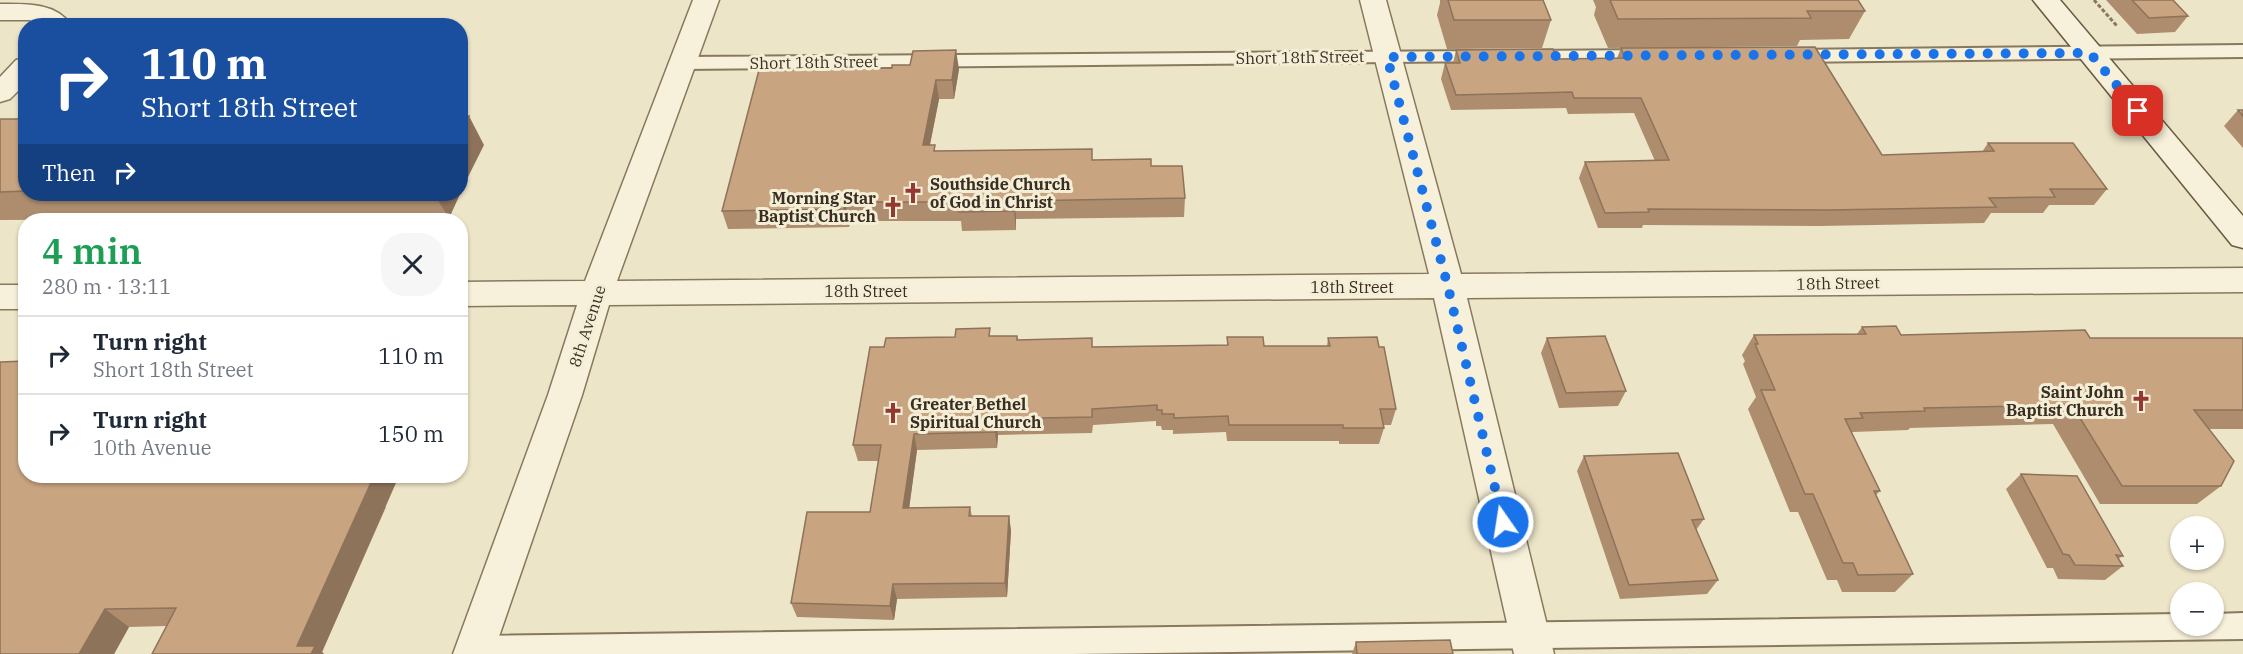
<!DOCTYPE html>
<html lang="en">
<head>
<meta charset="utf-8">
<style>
  body { margin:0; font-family:"IBM Plex Serif",serif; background:#f6f6f7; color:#1f2937; height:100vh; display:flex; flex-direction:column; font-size:22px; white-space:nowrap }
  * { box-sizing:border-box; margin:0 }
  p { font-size:20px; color:#747a83 }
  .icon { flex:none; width:33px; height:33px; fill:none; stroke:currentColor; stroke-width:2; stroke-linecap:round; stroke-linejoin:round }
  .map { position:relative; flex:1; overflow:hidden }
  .panel { position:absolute; left:18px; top:213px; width:450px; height:270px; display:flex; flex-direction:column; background:#fff; border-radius:24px; box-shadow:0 2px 4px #0004 }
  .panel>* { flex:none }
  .hud { position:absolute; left:18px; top:18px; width:450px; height:183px; border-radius:24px; box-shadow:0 2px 4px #0004; background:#1a4fa0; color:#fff; overflow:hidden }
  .fabs { position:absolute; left:2170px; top:516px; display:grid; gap:12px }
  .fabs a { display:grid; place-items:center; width:54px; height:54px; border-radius:50%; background:#fff; box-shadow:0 2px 4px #0004; font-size:30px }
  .pin { position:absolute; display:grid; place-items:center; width:51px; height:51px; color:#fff; margin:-26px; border-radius:12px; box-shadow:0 3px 9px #0006 }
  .me { position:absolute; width:66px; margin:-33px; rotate:347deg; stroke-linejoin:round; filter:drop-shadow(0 0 4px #0008) }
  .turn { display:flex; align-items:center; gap:21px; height:126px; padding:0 24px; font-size:27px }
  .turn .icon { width:78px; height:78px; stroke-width:2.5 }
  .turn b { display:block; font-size:42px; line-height:51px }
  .then { display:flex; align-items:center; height:57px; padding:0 24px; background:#0003; gap:12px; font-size:22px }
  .round { display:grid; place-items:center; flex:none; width:63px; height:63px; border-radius:24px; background:#f6f6f7 }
  .overview { display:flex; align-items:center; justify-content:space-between; height:102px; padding:0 24px }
  h1 { font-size:36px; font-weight:600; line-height:45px; color:#1e9e55 }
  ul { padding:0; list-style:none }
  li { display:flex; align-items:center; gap:18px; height:78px; padding:0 24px; border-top:2px solid #e0e1e3 }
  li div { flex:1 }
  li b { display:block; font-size:22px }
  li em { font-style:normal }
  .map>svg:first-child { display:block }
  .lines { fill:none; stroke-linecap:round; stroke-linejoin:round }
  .lane-casing { stroke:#88785e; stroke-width:4 }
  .street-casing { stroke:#88785e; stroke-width:3 }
  .secondary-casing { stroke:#6a5941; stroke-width:3 }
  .path { stroke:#88785e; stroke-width:3; stroke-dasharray:4 2; stroke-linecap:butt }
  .lane { fill:#f7f1db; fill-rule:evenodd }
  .street { fill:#f7f1db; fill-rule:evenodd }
  .secondary { fill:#f7f1db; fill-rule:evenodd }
  .wall { fill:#ad8d6e }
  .shaded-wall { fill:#8d735a }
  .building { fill:#c9a480; stroke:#8d735a; stroke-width:1.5 }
  .route { stroke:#1a73e8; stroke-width:10; stroke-dasharray:0 18 }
  .labels { text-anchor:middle; stroke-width:6; stroke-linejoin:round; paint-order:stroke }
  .street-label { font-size:16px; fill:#392e21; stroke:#f4eed7 }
  .poi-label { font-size:16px; font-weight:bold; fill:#392e21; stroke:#f4eed7; text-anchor:start }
</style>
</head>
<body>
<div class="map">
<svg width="2243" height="654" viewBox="0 0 2243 654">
  <rect width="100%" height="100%" fill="#ede5c8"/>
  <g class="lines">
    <defs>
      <g id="lane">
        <path d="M 2243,45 L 2243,57 L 1789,62 L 1783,60 L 1780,56 L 1783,52 L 1789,50 Z"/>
        <path d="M 1648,50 L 1654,52 L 1657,56 L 1654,60 L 1525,63 L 1519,61 L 1516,57 L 1519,53 L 1525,51 Z"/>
        <path d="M 1483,51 L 1489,53 L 1492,57 L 1489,61 L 681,69 L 674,67 L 672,63 L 674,59 L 681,57 Z"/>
        <path d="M 2243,613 L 2243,639 L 1072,654 L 463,654 L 461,649 L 465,640 L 475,636 L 2181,614 L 2181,626 L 2214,626 L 2214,614 Z"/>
      </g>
      <g id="street">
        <path d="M 693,0 L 719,0 L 617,281 L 1429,274 L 1360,0 L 1386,0 L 1461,274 L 2243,268 L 2243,292 L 1467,298 L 1554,654 L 1514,654 L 1434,298 L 609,305 L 582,395 L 493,654 L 453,654 L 548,395 L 577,305 L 460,306 L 460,282 L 585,281 Z"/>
        <path d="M 0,4 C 24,4 55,2 70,24 L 40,26 L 30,20 L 0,20 Z"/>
        <path d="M 26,58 L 26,83 L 10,99 L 0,102 L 0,77 L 16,60 Z"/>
        <rect x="0" y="285" width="26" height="24"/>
      </g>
      <path id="secondary" d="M 2033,0 L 2060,0 L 2243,216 L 2243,248 L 2232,245 Z"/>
    </defs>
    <!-- lane casing -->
    <use href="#lane" class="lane-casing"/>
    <!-- street casing -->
    <use href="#street" class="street-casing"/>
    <!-- secondary casing -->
    <use href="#secondary" class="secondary-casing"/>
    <!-- path -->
    <path class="path" d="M 2094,0 L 2117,26"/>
    <!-- lane -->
    <use href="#lane" class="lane"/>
    <!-- street -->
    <use href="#street" class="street"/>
    <!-- secondary -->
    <use href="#secondary" class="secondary"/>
  </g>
  <!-- wall -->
  <g class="wall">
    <path d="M 1440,0 L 1543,0 L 1551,20 L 1542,48 L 1447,49 L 1437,15 L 1440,3 Z"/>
    <path d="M 1593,0 L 1858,0 L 1865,11 L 1849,39 L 1800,40 L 1797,46 L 1608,48 L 1594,15 L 1596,7 Z"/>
    <path d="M 2106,0 L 2173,0 L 2188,16 L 2175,32 L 2137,34 Z"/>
    <path d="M 1621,48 L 1882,155 L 1982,152 L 1988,143 L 2107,189 L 2094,205 L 2049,205 L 2043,213 L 1991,213 L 1984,223 L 1819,226 L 1643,225 L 1642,228 L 1598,228 L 1579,178 L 1585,162 L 1655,161 L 1634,113 L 1568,114 L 1566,108 L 1451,110 L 1441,79 L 1445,63 L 1453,63 L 1456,50 L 1557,59 L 1617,58 Z"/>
    <path d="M 910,65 L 959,69 L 954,99 L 939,99 L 930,145 L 936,151 L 1092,160 L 1151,166 L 1185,198 L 1184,217 L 1016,219 L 1016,230 L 962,231 L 961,221 L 850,221 L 849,227 L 728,229 L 722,211 L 892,68 Z"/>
    <path d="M 2238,110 L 2243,110 L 2243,148 L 2224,126 Z"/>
    <path d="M 0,119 L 26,119 L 26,194 L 460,194 L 449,218 L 0,220 Z"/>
    <path d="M 1862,327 L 1901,335 L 2090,338 L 2243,338 L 2243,429 L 2209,429 L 2221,486 L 2197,504 L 2100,504 L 2053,424 L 1910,428 L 1908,430 L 1853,432 L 1851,433 L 1880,491 L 1876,495 L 1913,574 L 1895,592 L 1842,592 L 1837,580 L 1827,580 L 1798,512 L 1790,512 L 1748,409 L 1756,397 L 1743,364 L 1745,361 L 1742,355 L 1754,335 L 1857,334 Z"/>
    <path d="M 1017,336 L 1018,340 L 1092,347 L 1227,345 L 1227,337 L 1264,346 L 1327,346 L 1328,338 L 1379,347 L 1396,409 L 1391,425 L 1383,425 L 1384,428 L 1379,444 L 1339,444 L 1339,441 L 1227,441 L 1226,432 L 1173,434 L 1173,430 L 1162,430 L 1161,426 L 1156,426 L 1156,421 L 1093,425 L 1092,433 L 998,435 L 997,448 L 917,450 L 909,508 L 970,507 L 972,516 L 1009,516 L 1011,531 L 1007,597 L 897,599 L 894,620 L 797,617 L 791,603 L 870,512 L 878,461 L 858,461 L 853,445 L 884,347 L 955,337 Z"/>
    <path d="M 1547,338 L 1626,391 L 1618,406 L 1559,408 L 1541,353 Z"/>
    <path d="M 26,361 L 386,507 L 322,652 L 324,654 L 152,654 L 167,626 L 129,627 L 114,654 Z"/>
    <path d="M 1584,456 L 1704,519 L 1696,530 L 1718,580 L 1707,594 L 1620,599 L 1577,471 Z"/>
    <path d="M 2021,474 L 2123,556 L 2118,559 L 2123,566 L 2105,580 L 2058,579 L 2053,568 L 2047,568 L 2006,489 Z"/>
    <path d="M 1356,642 L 1453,654 L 1352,654 Z"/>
  </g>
  <!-- shaded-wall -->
  <g class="shaded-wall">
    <path d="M 956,50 L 959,69 L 954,99 L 952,80 Z"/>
    <path d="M 936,80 L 939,99 L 926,164 L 923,145 Z"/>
    <path d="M 469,116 L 484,145 L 460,193 L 460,133 Z"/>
    <path d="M 434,194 L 460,194 L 449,218 Z"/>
    <path d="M 1015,201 L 1016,219 L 1016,230 L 1014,211 Z"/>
    <path d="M 845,202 L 850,221 L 849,227 L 844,209 Z"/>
    <path d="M 996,419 L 998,435 L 997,448 L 995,432 Z"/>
    <path d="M 914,434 L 917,450 L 907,524 L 903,508 Z"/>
    <path d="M 374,476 L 399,476 L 322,652 L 324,654 L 306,654 L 297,646 Z"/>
    <path d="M 1009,516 L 1011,531 L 1007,597 L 1005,583 Z"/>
    <path d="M 893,584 L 897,599 L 894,620 L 890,606 Z"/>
    <path d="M 105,609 L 129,627 L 114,654 L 79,654 Z"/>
  </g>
  <!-- building -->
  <g class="building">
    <path d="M 1448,0 L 1543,0 L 1551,20 L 1454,20 Z"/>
    <path d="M 1610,0 L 1858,0 L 1865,11 L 1807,11 L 1811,18 L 1618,19 Z"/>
    <path d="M 2132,0 L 2173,0 L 2188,16 L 2149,18 Z"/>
    <path d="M 1815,47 L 1882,155 L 1994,151 L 1988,143 L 2073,143 L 2107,189 L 2050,189 L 2055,197 L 1989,198 L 1996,207 L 1829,210 L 1648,209 L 1649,212 L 1605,213 L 1585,162 L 1669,160 L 1641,98 L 1574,98 L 1572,92 L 1456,95 L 1445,63 L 1460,63 L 1456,50 L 1553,49 L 1557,59 L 1625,58 L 1621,48 Z"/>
    <path d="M 956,50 L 952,80 L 936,80 L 923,145 L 935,145 L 934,151 L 1092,149 L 1092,160 L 1151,159 L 1151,166 L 1182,166 L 1185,198 L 1015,201 L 1014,211 L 959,212 L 960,202 L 845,202 L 844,209 L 722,211 L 759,70 L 892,68 L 892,65 L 910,65 L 913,51 Z"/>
    <path d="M 2238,110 L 2243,110 L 2243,116 Z"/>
    <path d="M 460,116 L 469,116 L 460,133 Z"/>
    <path d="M 0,119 L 26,119 L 26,191 L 0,192 Z"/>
    <path d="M 1896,326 L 1901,335 L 2085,330 L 2090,338 L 2243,338 L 2243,410 L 2194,410 L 2234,461 L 2221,486 L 2122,486 L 2072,405 L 1924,408 L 1925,411 L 1860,413 L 1863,418 L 1845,419 L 1880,491 L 1874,491 L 1913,574 L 1858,575 L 1853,563 L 1843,563 L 1813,494 L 1805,494 L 1761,390 L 1775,390 L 1755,344 L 1758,344 L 1754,335 L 1866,334 L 1862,327 Z"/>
    <path d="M 990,328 L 989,336 L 1017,336 L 1017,340 L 1092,338 L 1092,347 L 1228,345 L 1227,337 L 1263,337 L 1264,346 L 1330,346 L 1328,338 L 1377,337 L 1379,347 L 1384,347 L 1396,409 L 1380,409 L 1384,428 L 1343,428 L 1343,425 L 1229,425 L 1228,416 L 1174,418 L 1174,414 L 1162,414 L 1162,410 L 1157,410 L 1157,405 L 1092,409 L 1092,417 L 996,419 L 995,432 L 914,434 L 903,508 L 970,507 L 969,516 L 1009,516 L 1005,583 L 893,584 L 890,606 L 791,603 L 807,512 L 870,512 L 881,445 L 853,445 L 870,347 L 884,347 L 886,338 L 955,337 L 956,329 Z"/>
    <path d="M 1605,336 L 1626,391 L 1566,393 L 1547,338 Z"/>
    <path d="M 26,361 L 26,476 L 374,476 L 297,646 L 315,646 L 311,654 L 152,654 L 176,608 L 105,609 L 79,654 L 0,654 L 0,362 Z"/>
    <path d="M 1678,453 L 1704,519 L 1692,520 L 1718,580 L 1629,585 L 1584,456 Z"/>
    <path d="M 2021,474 L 2077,476 L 2123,556 L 2116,555 L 2123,566 L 2075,565 L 2069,555 L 2063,554 Z"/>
    <path d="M 1450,640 L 1453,654 L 1357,654 L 1356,642 Z"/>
  </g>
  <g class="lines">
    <!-- route -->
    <path class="route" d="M 1503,522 L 1448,287 L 1387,57 L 2090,53 L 2138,111"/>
  </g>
  <!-- icons -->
  <defs>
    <symbol id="church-bare" viewBox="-9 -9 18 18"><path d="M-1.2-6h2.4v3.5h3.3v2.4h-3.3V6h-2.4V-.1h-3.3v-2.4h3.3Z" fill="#943831" stroke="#f4eed7" stroke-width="2.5" paint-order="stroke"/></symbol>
  </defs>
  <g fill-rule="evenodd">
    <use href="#church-bare" x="898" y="178" width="30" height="30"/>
    <use href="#church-bare" x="878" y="192" width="30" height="30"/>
    <use href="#church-bare" x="2126" y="386" width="30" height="30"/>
    <use href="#church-bare" x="878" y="398" width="30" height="30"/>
  </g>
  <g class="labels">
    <!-- street labels -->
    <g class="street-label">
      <text transform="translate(1300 57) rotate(-1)" y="6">Short 18th Street</text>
      <text transform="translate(814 62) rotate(-1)" y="6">Short 18th Street</text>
      <text transform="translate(1838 283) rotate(-1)" y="6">18th Street</text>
      <text x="1352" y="293">18th Street</text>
      <text x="866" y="297">18th Street</text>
      <text transform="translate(587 326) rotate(-72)" y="6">8th Avenue</text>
    </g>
    <!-- poi labels -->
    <g class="poi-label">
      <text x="930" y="190">Southside Church<tspan x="930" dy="18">of God in Christ</tspan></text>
      <text x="876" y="204" text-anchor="end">Morning Star<tspan x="876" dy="18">Baptist Church</tspan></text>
      <text x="2124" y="398" text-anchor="end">Saint John<tspan x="2124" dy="18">Baptist Church</tspan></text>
      <text x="910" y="410">Greater Bethel<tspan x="910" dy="18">Spiritual Church</tspan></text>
    </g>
  </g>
</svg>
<div class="fabs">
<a>+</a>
<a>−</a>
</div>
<div class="pin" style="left:2138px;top:111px;background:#d93025"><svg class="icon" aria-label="arrive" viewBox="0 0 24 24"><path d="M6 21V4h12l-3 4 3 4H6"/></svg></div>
<svg class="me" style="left:1503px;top:522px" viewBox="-20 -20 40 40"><circle r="17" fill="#1a73e8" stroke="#fff" stroke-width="3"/><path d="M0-11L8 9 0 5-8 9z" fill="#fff"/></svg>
<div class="hud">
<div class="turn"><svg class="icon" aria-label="right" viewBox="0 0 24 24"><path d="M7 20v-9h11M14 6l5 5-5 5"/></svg><div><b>110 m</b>Short 18th Street</div></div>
<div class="then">Then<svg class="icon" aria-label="right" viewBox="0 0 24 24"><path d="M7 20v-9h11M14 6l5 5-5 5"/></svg></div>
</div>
<section class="panel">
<div class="overview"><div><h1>4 min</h1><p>280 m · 13:11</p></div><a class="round"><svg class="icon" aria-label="close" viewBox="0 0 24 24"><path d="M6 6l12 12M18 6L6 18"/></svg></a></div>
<ul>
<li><svg class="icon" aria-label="right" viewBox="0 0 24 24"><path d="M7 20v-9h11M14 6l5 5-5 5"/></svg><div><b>Turn right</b><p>Short 18th Street</p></div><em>110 m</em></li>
<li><svg class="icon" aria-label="right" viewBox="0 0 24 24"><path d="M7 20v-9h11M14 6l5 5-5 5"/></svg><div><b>Turn right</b><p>10th Avenue</p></div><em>150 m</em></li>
</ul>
</section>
</div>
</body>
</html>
